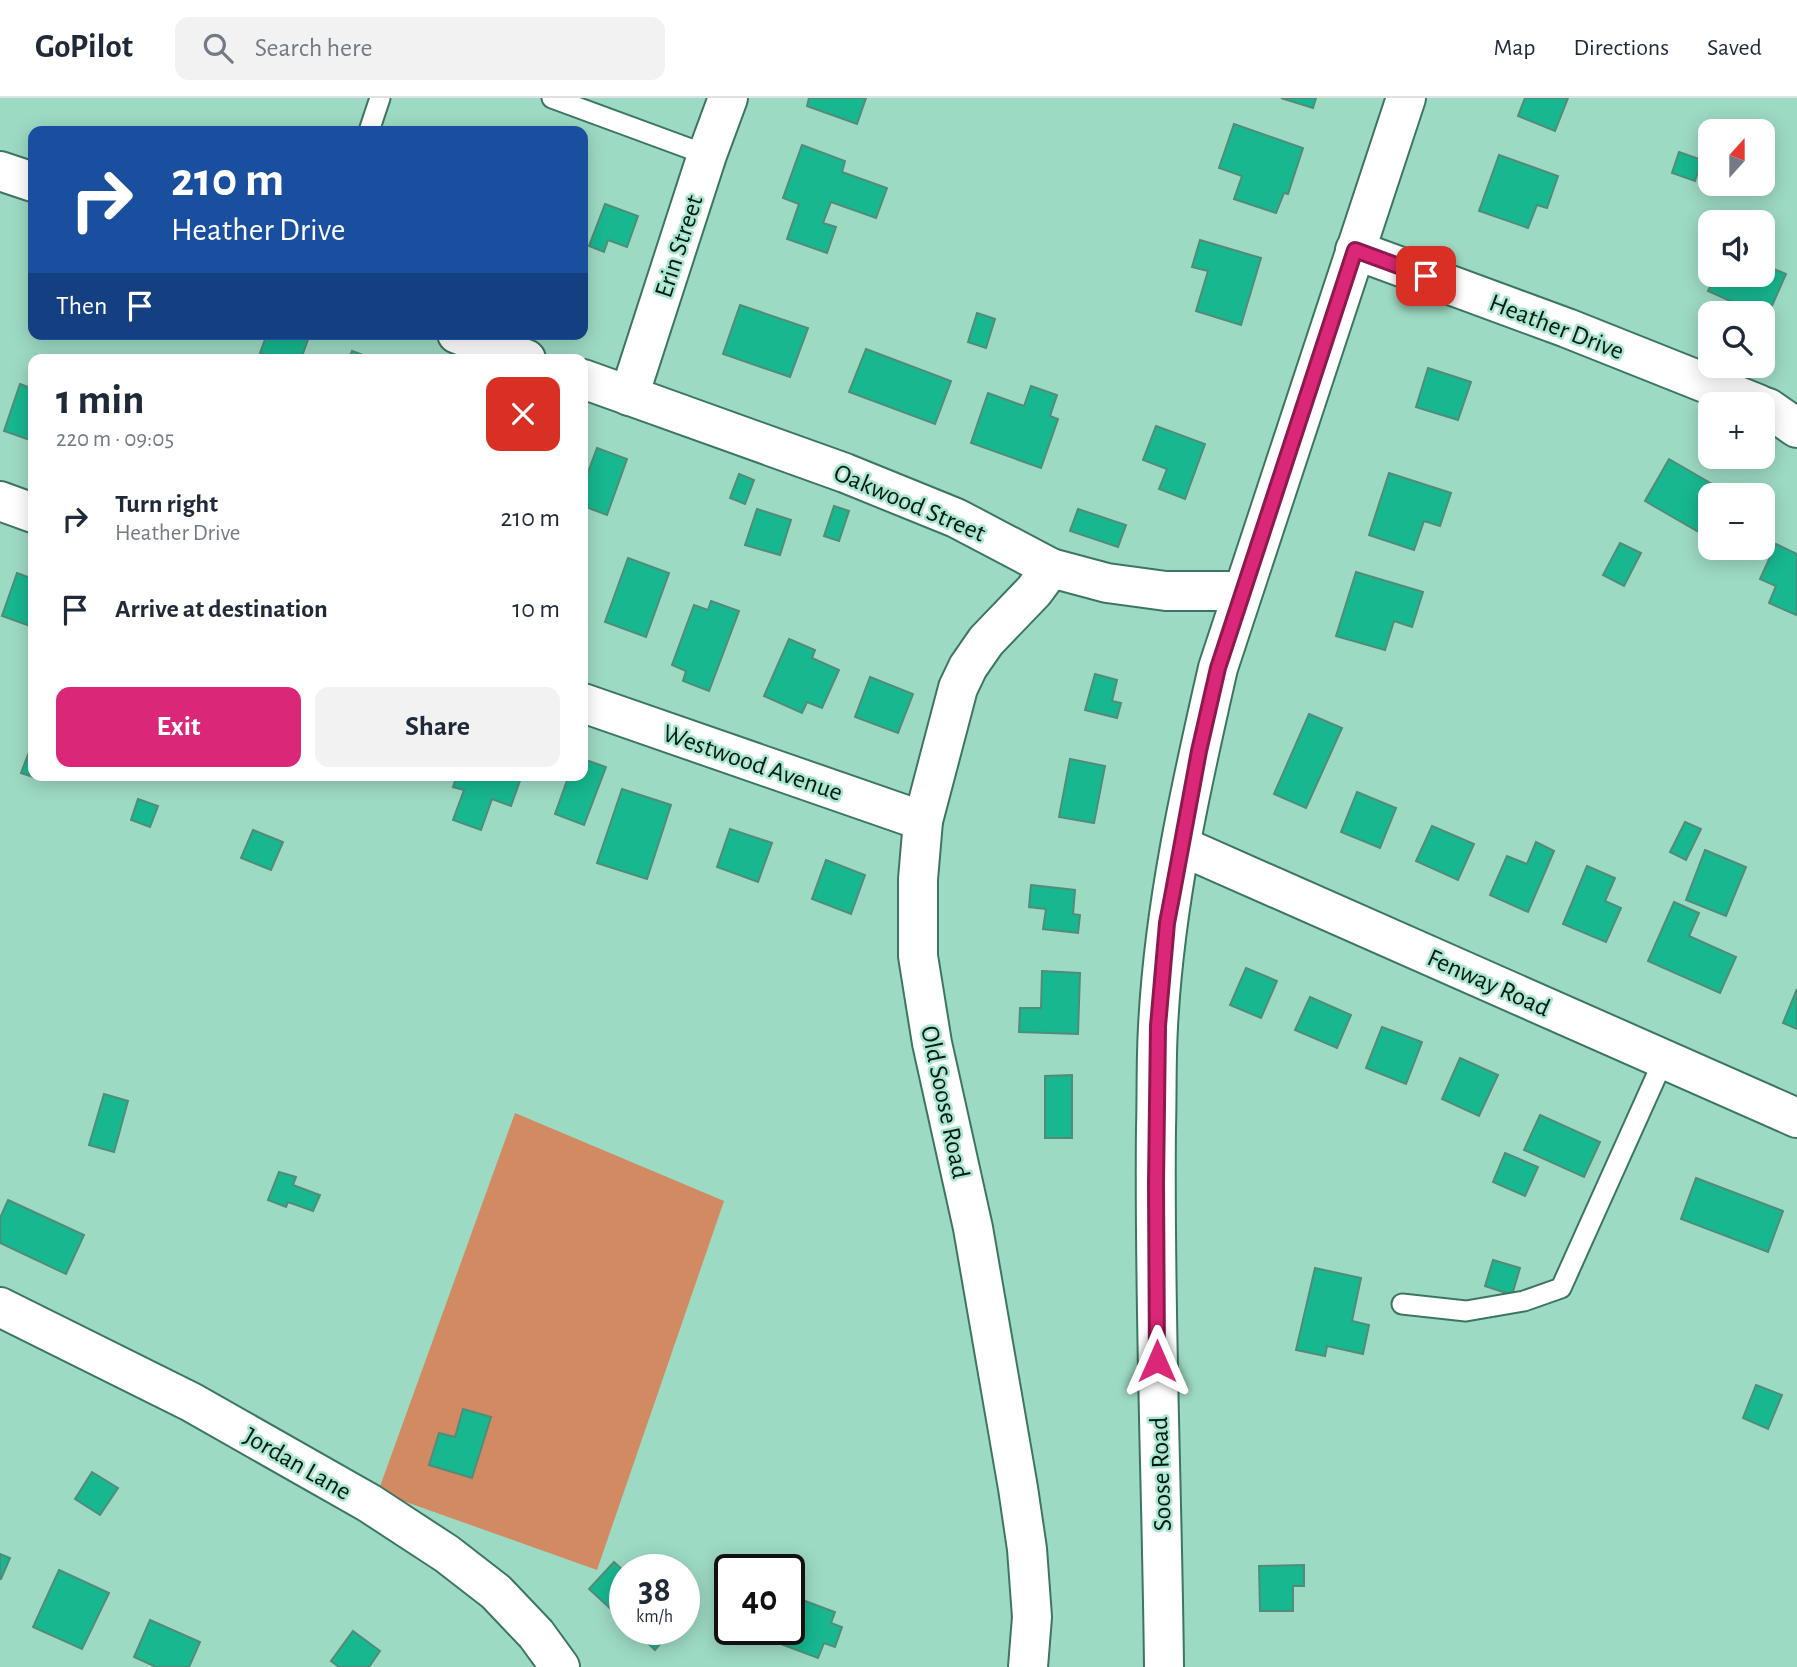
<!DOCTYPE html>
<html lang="en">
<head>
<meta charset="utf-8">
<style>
  body { margin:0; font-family:"Alegreya Sans",sans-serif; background:#f2f2f3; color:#1f2937; height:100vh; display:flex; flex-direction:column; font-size:26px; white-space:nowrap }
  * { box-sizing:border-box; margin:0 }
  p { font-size:23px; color:#747a83 }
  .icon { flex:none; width:38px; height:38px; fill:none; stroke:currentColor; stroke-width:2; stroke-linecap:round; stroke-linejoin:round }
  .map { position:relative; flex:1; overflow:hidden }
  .panel { position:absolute; left:28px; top:256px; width:560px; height:427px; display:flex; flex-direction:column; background:#fff; border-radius:14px; box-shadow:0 4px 18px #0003 }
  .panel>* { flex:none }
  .hud { position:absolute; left:28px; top:28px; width:560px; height:214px; border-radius:14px; box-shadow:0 4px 18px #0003; background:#1a4fa0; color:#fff; overflow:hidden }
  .needle { width:46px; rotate:21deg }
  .tools { position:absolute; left:1698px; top:21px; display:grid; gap:14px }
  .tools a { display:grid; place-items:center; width:77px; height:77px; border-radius:14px; background:#fff; box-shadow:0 4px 18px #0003; font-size:35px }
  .speed { position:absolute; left:609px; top:1456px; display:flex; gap:14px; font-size:35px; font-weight:700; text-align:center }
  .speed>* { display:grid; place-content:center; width:91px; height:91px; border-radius:50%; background:#fff; box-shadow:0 4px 18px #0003; line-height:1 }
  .speed small { font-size:18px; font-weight:400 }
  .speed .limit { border:4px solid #111; border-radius:10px; background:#fff; color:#111 }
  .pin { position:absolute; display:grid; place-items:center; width:60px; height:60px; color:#fff; margin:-30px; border-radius:14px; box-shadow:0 4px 10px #0006 }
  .me { position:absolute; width:77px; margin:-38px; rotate:0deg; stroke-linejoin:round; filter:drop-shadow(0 0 5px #0008) }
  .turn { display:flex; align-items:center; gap:24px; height:147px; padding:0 28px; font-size:32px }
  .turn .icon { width:91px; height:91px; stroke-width:2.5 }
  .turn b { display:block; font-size:49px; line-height:60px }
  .then { display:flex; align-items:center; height:66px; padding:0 28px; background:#0003; gap:14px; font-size:26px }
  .round { display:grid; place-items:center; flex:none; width:74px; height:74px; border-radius:14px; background:#f2f2f3 }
  .overview { display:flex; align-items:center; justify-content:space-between; height:119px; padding:0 28px }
  h1 { font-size:42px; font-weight:700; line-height:52px }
  .button { display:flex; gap:14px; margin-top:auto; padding:14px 28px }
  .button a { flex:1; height:80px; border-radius:14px; background:#db2777; color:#fff; font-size:28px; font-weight:700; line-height:80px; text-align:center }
  .button a+a { background:#f2f2f3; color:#1f2937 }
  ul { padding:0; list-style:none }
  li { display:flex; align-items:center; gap:21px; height:91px; padding:0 28px }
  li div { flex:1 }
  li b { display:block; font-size:26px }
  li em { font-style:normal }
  header { display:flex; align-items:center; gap:42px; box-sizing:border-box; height:98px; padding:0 35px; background:#fff; border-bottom:2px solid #e0e1e3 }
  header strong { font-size:33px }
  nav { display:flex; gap:38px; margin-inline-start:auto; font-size:24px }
  .search { width:490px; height:63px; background:#f2f2f3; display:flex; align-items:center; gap:18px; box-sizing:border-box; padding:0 24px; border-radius:14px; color:#747a83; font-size:26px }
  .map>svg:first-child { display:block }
  .green { fill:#d28a62 }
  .building { fill:#17b78f; stroke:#528c78; stroke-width:2 }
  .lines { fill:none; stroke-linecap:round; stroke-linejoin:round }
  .service-casing { stroke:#3c7663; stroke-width:23 }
  .minor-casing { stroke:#3c7663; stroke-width:42 }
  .tertiary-casing { stroke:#3c7663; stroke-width:42 }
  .service { stroke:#fff; stroke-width:19 }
  .minor { stroke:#fff; stroke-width:38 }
  .tertiary { stroke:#fff; stroke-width:38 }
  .route-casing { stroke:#8e194d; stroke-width:18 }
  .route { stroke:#db2777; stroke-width:12 }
  .labels { text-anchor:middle; stroke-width:5; stroke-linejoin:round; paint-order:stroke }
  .street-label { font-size:26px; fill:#021a12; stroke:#aae7d0 }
</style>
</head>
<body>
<header>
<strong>GoPilot</strong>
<div class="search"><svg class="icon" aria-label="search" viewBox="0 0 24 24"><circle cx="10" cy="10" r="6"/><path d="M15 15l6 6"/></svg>Search here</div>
<nav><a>Map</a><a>Directions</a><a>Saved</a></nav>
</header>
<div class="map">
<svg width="1797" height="1569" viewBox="0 0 1797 1569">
  <rect width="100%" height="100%" fill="#9ddac3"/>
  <!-- green -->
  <path class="green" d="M 515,1015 L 724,1103 L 597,1472 L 378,1394 Z"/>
  <!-- building -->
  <g class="building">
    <path d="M 809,0 L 866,0 L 857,26 L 807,8 Z"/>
    <path d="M 1281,0 L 1316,0 L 1313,10 Z"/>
    <path d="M 1525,0 L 1568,0 L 1555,33 L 1518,18 Z"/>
    <path d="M 1234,26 L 1303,50 L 1288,96 L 1284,95 L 1276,115 L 1234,101 L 1242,78 L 1219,70 Z"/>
    <path d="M 802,47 L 845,63 L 842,74 L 887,90 L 876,120 L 831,104 L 823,125 L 836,129 L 827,155 L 787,141 L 799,106 L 783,100 Z"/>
    <path d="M 1679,54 L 1702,62 L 1695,83 L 1672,75 Z"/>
    <path d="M 1499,57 L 1558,78 L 1547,110 L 1537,107 L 1528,130 L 1479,113 Z"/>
    <path d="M 605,106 L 638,118 L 627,149 L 608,142 L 604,154 L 589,148 Z"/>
    <path d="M 1200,142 L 1261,160 L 1241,227 L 1196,213 L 1208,173 L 1192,169 Z"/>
    <path d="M 1762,166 L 1786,176 L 1767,219 L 1762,217 L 1762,215 L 1757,215 L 1708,193 L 1715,177 L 1762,177 Z"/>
    <path d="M 740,207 L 808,230 L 790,279 L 723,256 Z"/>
    <path d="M 977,215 L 995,221 L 986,250 L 968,244 Z"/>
    <path d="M 267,236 L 310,236 L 301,261 L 276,261 L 260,255 Z"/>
    <path d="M 866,251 L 951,283 L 935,326 L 849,294 Z"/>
    <path d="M 352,253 L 374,261 L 349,261 Z"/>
    <path d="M 1428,270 L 1471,284 L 1458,322 L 1416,309 Z"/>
    <path d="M 20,286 L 33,291 L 33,343 L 4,333 Z"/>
    <path d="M 1031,288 L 1057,297 L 1050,318 L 1058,321 L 1041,370 L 971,345 L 988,295 L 1024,308 Z"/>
    <path d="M 1156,328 L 1205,346 L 1185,401 L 1159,391 L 1167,371 L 1143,362 Z"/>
    <path d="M 597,350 L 627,361 L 607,417 L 583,408 L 583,388 Z"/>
    <path d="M 1669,361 L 1726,394 L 1724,397 L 1710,397 L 1710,423 L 1702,436 L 1645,403 Z"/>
    <path d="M 1389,375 L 1451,395 L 1440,428 L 1424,423 L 1414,452 L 1369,437 Z"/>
    <path d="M 739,376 L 754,382 L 745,406 L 730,400 Z"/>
    <path d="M 834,408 L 849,413 L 839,443 L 824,438 Z"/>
    <path d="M 757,411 L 791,422 L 780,457 L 745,447 Z"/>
    <path d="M 1078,411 L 1126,427 L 1118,449 L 1070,433 Z"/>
    <path d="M 1620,445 L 1641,455 L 1624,488 L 1603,477 Z"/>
    <path d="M 1776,446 L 1797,456 L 1797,514 L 1796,517 L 1769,505 L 1776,488 L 1760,481 Z"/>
    <path d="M 628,460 L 669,475 L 646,539 L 605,524 Z"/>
    <path d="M 1356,474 L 1423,494 L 1412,529 L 1394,523 L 1385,552 L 1336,538 Z"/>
    <path d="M 17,475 L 33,481 L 33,529 L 2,518 Z"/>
    <path d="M 711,503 L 739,513 L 709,593 L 683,583 L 686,573 L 672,567 L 694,507 L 708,512 Z"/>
    <path d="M 789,541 L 815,552 L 812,560 L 839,572 L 822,610 L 807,604 L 802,615 L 764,598 Z"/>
    <path d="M 1095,576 L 1117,582 L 1112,603 L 1121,605 L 1117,620 L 1085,612 Z"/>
    <path d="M 870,579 L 913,596 L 898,635 L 855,619 Z"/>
    <path d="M 1309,616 L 1342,630 L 1306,710 L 1274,696 Z"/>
    <path d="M 31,649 L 33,649 L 33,677 L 45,677 L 43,682 L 21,675 Z"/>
    <path d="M 583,661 L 606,669 L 584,727 L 555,716 L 569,677 L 583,677 Z"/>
    <path d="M 1070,661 L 1105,668 L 1094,725 L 1059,719 Z"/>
    <path d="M 457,677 L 522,677 L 511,708 L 492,701 L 481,732 L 453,722 L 464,692 L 453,689 Z"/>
    <path d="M 622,691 L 671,707 L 647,781 L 597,765 Z"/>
    <path d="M 1357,694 L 1396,710 L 1380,750 L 1341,734 Z"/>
    <path d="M 138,701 L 158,708 L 150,729 L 131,722 Z"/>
    <path d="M 1685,724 L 1701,731 L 1686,762 L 1670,754 Z"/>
    <path d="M 1432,728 L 1474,746 L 1458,782 L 1416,763 Z"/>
    <path d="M 730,731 L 772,745 L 758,784 L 717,769 Z"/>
    <path d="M 253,732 L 283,744 L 271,772 L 241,760 Z"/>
    <path d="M 1536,744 L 1554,753 L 1528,814 L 1490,797 L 1507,758 L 1527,766 Z"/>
    <path d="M 1705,752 L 1746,769 L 1726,818 L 1686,802 Z"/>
    <path d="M 826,762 L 865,777 L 851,816 L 812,801 Z"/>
    <path d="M 1587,768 L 1615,780 L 1605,803 L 1621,810 L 1606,844 L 1563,826 Z"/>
    <path d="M 1031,787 L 1075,792 L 1073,816 L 1080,817 L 1078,835 L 1043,831 L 1046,811 L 1029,809 Z"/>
    <path d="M 1674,804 L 1699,815 L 1689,838 L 1736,859 L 1720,895 L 1648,863 Z"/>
    <path d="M 1246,870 L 1277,883 L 1261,920 L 1230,907 Z"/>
    <path d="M 1042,873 L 1080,875 L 1078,936 L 1019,934 L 1020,910 L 1041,910 Z"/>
    <path d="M 1797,891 L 1797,931 L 1783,925 Z"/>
    <path d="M 1310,899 L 1351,917 L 1337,950 L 1295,932 Z"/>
    <path d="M 1382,929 L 1422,944 L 1406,986 L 1366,970 Z"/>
    <path d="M 1460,960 L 1498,977 L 1479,1018 L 1442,1001 Z"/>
    <path d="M 1072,977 L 1072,1040 L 1045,1040 L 1045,978 Z"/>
    <path d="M 104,996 L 128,1003 L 114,1054 L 89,1047 Z"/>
    <path d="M 1540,1017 L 1600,1044 L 1584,1079 L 1524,1052 Z"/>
    <path d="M 1505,1055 L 1538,1069 L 1525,1098 L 1493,1084 Z"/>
    <path d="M 279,1074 L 296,1079 L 293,1087 L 320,1097 L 313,1113 L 288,1104 L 286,1109 L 268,1102 Z"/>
    <path d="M 1696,1080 L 1783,1113 L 1768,1154 L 1681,1121 Z"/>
    <path d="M 8,1102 L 84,1137 L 66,1176 L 0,1145 L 0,1120 Z"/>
    <path d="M 1493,1162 L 1520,1170 L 1512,1197 L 1485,1188 Z"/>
    <path d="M 1315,1170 L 1361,1180 L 1352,1223 L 1369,1227 L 1363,1256 L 1327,1248 L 1325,1258 L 1296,1252 Z"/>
    <path d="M 1756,1287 L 1782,1297 L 1768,1331 L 1743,1320 Z"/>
    <path d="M 463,1311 L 491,1319 L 472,1380 L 429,1367 L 439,1335 L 455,1339 Z"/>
    <path d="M 92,1374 L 118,1390 L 100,1417 L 75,1401 Z"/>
    <path d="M 0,1456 L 10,1460 L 1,1481 L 0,1481 Z"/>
    <path d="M 614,1464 L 625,1474 L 625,1524 L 589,1491 Z"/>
    <path d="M 1304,1467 L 1304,1488 L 1293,1488 L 1293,1513 L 1260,1513 L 1259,1468 Z"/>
    <path d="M 59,1472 L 109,1495 L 82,1551 L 33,1529 Z"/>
    <path d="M 789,1497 L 835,1514 L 831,1525 L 842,1529 L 835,1549 L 824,1545 L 818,1560 L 762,1539 L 765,1531 L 789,1531 Z"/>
    <path d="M 150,1522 L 200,1544 L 189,1569 L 156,1569 L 134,1559 Z"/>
    <path d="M 633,1531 L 658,1531 L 666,1539 L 655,1552 Z"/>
    <path d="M 353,1533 L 380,1553 L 369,1569 L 339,1569 L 331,1563 Z"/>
  </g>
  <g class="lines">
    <defs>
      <g id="service">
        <path d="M 552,0 L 707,57"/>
        <path d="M 369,33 L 380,0"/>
        <path d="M 1402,1206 L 1466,1213 L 1524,1203 L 1561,1190 L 1664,961"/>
      </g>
      <g id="minor">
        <path d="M 0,73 L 33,84"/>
        <path d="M 1355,152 L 1567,230 L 1758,306"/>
        <path d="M 457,236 L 526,261"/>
        <path d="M 583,281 L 845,375 L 956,420 L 1051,470 L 1107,485 L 1166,493 L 1242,493"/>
        <path d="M 629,298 L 707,57 L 728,0"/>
        <path d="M 1762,308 L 1768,310 L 1797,330"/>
        <path d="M 0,403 L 33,415"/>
        <path d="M 583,605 L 923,723"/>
        <path d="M 1181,748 L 1797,1020"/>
        <path d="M 0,1209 L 191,1304 L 369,1405 L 447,1456 L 496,1494 L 536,1536 L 560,1569"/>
        <path d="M 1028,1569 L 1032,1519 L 1027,1451 L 1018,1390 L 973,1130 L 932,945 L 918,858 L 918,781 L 923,723 L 958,590 L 968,569 L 986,543 L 1034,493 L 1051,470"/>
      </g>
      <path id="tertiary" d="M 1164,1569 C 1162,1389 1154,1210 1156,1030 C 1157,996 1156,963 1158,929 C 1164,808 1191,688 1218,570 L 1406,0"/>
    </defs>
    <!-- service casing -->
    <use href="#service" class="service-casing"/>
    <!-- minor casing -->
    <use href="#minor" class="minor-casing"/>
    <!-- tertiary casing -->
    <use href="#tertiary" class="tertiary-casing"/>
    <!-- service -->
    <use href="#service" class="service"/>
    <!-- minor -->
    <use href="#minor" class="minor"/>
    <!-- tertiary -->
    <use href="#tertiary" class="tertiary"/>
  </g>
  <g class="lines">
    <defs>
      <path id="route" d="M 1157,1263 L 1156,1085 L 1158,928 L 1167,825 L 1172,799 L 1199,653 L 1218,570 L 1355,152 L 1426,178"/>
    </defs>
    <!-- route casing -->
    <use href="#route" class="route-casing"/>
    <!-- route -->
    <use href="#route" class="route"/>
  </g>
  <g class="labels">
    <!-- street labels -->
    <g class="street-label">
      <text transform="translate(678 148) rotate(-72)" y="9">Erin Street</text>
      <text transform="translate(1557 228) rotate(21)" y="9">Heather Drive</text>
      <text transform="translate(910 404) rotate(23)" y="9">Oakwood Street</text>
      <text transform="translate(753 664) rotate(19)" y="9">Westwood Avenue</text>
      <text transform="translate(1489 884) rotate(24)" y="9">Fenway Road</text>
      <text transform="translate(946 1004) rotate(78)" y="9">Old Soose Road</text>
      <text transform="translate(298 1365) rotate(30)" y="9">Jordan Lane</text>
      <text transform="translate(1160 1376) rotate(-92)" y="9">Soose Road</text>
    </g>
  </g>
</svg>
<div class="tools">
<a><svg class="needle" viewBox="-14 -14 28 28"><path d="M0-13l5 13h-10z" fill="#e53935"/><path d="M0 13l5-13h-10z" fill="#747a83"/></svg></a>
<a><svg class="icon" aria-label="sound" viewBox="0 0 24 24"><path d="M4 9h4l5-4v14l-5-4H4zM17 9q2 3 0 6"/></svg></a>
<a><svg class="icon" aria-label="search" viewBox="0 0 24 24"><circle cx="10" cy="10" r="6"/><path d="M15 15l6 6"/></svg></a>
<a>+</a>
<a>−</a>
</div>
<div class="speed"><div>38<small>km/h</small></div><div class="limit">40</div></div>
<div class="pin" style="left:1426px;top:178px;background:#d93025"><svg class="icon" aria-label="arrive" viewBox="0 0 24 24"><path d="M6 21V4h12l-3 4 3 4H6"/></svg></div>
<svg class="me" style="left:1157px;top:1263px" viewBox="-20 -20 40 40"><path d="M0-17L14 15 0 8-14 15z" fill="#db2777" stroke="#fff" stroke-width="4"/></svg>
<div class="hud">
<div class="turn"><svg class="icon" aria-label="right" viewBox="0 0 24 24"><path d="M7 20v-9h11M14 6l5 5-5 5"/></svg><div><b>210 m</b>Heather Drive</div></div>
<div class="then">Then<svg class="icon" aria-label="arrive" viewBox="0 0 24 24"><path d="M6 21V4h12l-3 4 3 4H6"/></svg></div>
</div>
<section class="panel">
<div class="overview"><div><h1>1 min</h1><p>220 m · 09:05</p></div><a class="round" style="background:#d93025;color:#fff"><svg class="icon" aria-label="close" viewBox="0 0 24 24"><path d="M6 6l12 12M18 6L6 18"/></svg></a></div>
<ul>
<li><svg class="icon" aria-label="right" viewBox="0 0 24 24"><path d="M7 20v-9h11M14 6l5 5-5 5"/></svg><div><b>Turn right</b><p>Heather Drive</p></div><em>210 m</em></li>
<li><svg class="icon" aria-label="arrive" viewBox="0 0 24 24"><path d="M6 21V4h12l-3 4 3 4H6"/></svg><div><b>Arrive at destination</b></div><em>10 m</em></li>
</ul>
<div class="button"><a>Exit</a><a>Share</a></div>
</section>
</div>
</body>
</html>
